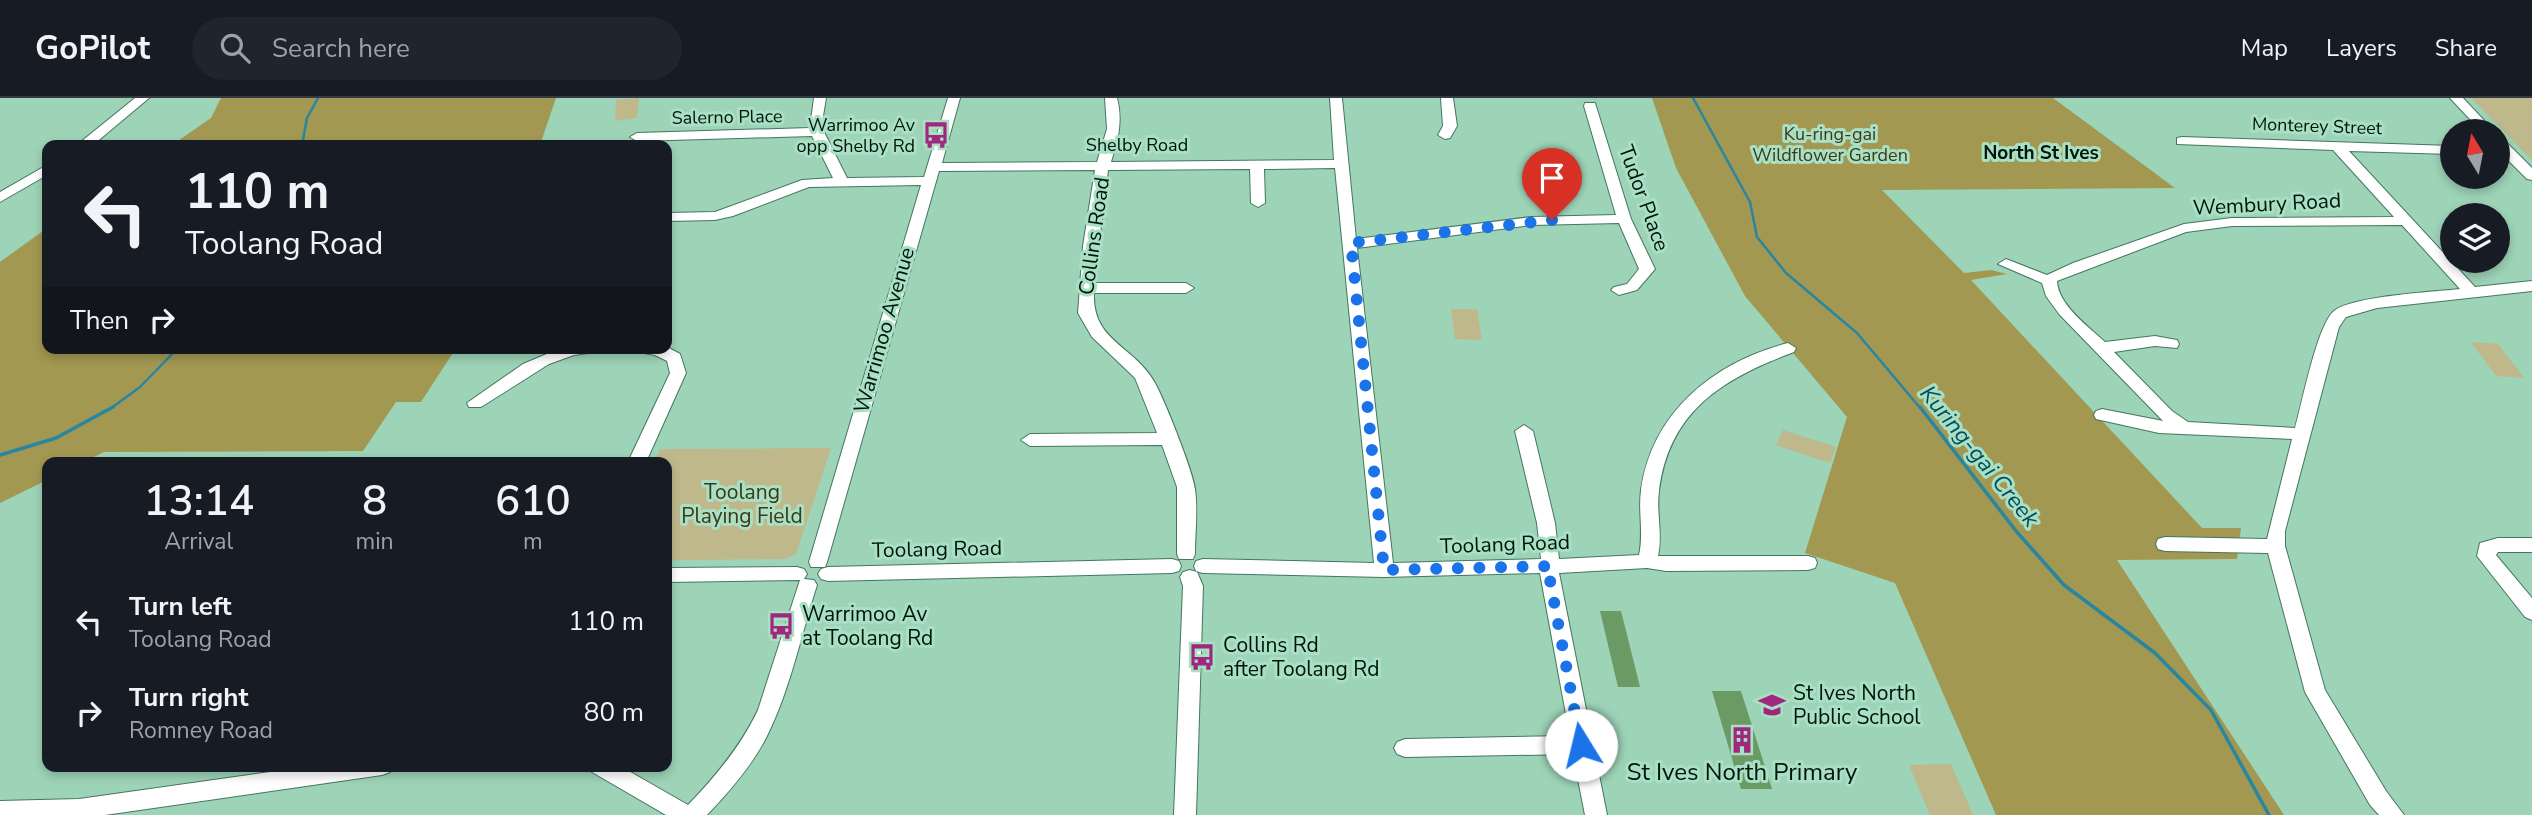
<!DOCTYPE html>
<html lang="en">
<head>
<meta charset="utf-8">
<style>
  body { margin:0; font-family:"Nunito Sans",sans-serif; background:#20242c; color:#f1f3f6; height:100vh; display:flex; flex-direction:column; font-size:26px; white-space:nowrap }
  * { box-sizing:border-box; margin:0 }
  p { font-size:23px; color:#9ea1a6 }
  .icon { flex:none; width:38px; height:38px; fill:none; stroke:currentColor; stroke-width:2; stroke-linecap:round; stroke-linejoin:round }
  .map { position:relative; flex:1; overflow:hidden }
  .drawer { position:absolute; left:42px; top:359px; width:630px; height:315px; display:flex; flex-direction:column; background:#171b24; border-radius:14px; box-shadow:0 4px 10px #0003 }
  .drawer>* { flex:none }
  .banner { position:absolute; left:42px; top:42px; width:630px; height:214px; border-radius:14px; box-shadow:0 4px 10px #0003; background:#171b24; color:#f1f3f6; overflow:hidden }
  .needle { width:46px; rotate:350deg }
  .fabs { position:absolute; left:2440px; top:21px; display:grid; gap:14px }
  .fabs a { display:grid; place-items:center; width:70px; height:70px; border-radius:50%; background:#171b24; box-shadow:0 4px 10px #0003; font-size:35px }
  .pin { position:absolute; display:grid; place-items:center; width:60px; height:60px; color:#fff; margin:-72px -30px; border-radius:50% 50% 50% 0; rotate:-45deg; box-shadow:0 0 7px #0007 }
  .pin .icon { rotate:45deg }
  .me { position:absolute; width:77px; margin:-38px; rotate:351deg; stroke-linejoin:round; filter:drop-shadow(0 0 5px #0008) }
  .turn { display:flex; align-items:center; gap:24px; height:147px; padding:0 28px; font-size:32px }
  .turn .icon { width:91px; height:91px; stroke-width:2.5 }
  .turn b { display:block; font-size:49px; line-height:60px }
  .then { display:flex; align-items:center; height:66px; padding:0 28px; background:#0003; gap:14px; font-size:26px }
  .eta { display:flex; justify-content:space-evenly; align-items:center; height:119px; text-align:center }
  .eta b { font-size:42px; font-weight:600; line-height:49px }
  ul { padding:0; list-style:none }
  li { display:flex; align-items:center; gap:21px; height:91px; padding:0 28px }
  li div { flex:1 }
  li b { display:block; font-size:26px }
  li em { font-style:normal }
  header { display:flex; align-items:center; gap:42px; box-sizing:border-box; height:98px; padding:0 35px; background:#171b24; border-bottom:2px solid #363941 }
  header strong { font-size:33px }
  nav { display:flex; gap:38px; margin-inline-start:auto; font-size:24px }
  .search { width:490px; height:63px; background:#20242c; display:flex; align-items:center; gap:18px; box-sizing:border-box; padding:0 24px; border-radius:38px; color:#9ea1a6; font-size:26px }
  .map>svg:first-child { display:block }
  .green { fill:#beb88b }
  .forest { fill:#a29852 }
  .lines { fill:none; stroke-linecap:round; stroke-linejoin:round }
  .stream-far1 { stroke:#2986a1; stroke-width:2.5 }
  .stream { stroke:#2986a1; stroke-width:3.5 }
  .building { fill:#6b9a65 }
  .minor-casing { stroke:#43775e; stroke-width:2 }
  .minor { fill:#fff; fill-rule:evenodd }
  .route { stroke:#1a73e8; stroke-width:12; stroke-dasharray:0 21.6 }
  .labels { text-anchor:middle; stroke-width:6; stroke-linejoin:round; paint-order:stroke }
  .far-street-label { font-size:18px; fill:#02150c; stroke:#a9e0c3 }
  .far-poi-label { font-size:18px; fill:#02150c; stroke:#a9e0c3; text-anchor:end }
  .far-park-label { font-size:18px; fill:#3c3818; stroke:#a9e0c3 }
  .far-neighbourhood-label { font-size:19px; font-weight:bold; fill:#02150c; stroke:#a9e0c3 }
  .street-label { font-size:21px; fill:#02150c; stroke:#a9e0c3 }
  .park-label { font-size:21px; fill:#3c3818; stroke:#a9e0c3 }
  .poi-label { font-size:21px; fill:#02150c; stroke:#a9e0c3; text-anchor:start }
  .water-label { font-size:23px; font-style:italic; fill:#004e62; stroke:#a9e0c3 }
  .near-poi-label { font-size:24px; fill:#02150c; stroke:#a9e0c3 }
</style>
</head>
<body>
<header>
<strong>GoPilot</strong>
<div class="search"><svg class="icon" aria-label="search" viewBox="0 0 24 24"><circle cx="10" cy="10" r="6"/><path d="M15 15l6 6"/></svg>Search here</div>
<nav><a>Map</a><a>Layers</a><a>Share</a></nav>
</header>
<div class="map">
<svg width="2532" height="717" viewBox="0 0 2532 717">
  <rect width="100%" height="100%" fill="#9dd3b7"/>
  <!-- green -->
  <g class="green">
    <path d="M 639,0 L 637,20 L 615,23 L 616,2 Z"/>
    <path d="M 2471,0 L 2532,0 L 2532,62 Z"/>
    <path d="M 1451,211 L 1477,211 L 1482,242 L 1455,241 Z"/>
    <path d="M 2471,244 L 2498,246 L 2524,280 L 2496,278 Z"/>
    <path d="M 1783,332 L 1836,349 L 1830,365 L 1776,347 Z"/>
    <path d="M 831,350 L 796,456 L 785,461 L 667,462 L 667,364 L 654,364 L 660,351 Z"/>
    <path d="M 1951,666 L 1973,717 L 1930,717 L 1909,667 Z"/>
  </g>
  <!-- forest -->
  <g class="forest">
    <path d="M 221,0 L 556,0 L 540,47 L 172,47 L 211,20 Z"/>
    <path d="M 1652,0 L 2053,0 L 2175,90 L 1882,92 L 1964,175 L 1991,172 L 2007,176 L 1971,182 L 2202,430 L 2241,430 L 2237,461 L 2117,462 L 2284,717 L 1996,717 L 1895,485 L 1805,455 L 1847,319 L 1745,198 L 1676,70 Z"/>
    <path d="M 47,130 L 47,250 L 456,250 L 421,304 L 396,304 L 363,353 L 104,354 L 84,364 L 47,364 L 47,382 L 0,405 L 0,164 Z"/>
  </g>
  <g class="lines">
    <!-- stream-far1 -->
    <g class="stream-far1">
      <path d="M 1693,0 L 1750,104 L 1757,139 L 1786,175 L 1857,235 L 1921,311"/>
      <path d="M 302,47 L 307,20 L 318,0"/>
      <path d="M 110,311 L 140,289 L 178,250"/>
    </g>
    <!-- stream -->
    <g class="stream">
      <path d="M 1920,309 L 2016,433 L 2064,487 L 2155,555 L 2211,612 L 2269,717"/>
      <path d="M 0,357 L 56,340 L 113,309"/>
    </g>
  </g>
  <!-- building -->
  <g class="building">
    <path d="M 1600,513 L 1621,513 L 1640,589 L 1618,589 Z"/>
    <path d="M 1712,593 L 1741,593 L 1772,691 L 1741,691 Z"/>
  </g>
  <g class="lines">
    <defs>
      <g id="minor">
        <path d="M 135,0 L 149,0 L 93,47 L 77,47 Z"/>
        <path d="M 814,0 L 826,0 L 822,24 L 824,34 L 847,80 L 924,79 L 948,0 L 960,0 L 942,65 L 1097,64 L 1107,31 L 1105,0 L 1117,0 C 1123,23 1118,41 1111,64 L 1334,62 L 1330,0 L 1342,0 L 1356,141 L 1531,119 L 1616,117 L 1584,8 L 1585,5 L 1595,5 L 1631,121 L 1655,171 L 1637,192 L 1619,197 L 1611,192 L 1614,189 L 1627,186 L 1639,171 L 1619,125 L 1531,127 L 1357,150 L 1393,465 L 1541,461 L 1537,425 L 1515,333 L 1524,327 L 1533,333 L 1555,425 L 1559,461 L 1639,457 C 1644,435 1638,414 1641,392 C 1652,314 1714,264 1788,245 L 1796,250 L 1794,254 C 1724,280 1669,312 1659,393 C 1656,415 1663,436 1658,458 L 1808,458 L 1815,460 L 1817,465 L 1815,470 L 1808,472 L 1666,473 L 1647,470 L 1559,475 L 1607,717 L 1585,717 L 1573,656 L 1405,659 L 1397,656 L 1394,650 L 1397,644 L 1405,641 L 1570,638 L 1540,475 L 1384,479 L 1203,475 L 1196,473 L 1194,468 L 1196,463 L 1203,461 L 1374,465 L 1335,70 L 1264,71 L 1265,105 L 1258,109 L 1251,105 L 1250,71 L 1108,72 L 1094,185 L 1186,185 L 1194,190 L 1186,195 L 1094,195 C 1092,244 1134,247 1155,285 C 1164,301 1193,373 1195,391 C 1198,412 1195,435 1195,456 L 1193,461 L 1179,461 L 1177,456 L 1177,389 L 1162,347 L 1030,348 L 1021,342 L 1030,336 L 1157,335 L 1135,280 L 1092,239 L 1078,215 L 1083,148 L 1095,72 L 939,73 L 827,464 L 825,469 L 811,469 L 809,464 L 921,87 L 809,89 L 733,118 L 715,122 L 667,123 L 667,115 L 715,114 L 802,82 L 833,80 L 812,38 L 637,43 L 630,39 L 637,35 L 810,30 Z"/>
        <path d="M 1441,0 L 1453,0 L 1457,28 L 1450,40 L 1445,41 L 1438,37 L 1443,28 Z"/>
        <path d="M 2450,0 L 2463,0 L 2494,33 L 2481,33 Z"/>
        <path d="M 2182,39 L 2452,48 L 2452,56 L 2349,53 L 2475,189 L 2532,183 L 2532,193 L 2377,210 L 2346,219 L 2339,229 L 2285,433 L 2285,448 L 2325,592 L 2386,693 L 2404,717 L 2379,717 L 2370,707 L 2305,594 L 2268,455 L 2165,453 L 2158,451 L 2156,446 L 2158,441 L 2165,439 L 2267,441 L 2292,341 L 2159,335 L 2096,321 L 2094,317 L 2096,313 L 2102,311 L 2163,323 L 2059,216 L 2046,198 L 2042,185 L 1998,166 L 2006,161 L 2047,177 L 2073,165 L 2184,126 L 2232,120 L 2394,119 L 2333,52 L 2177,46 L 2177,40 ZM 2402,127 L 2460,191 C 2433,194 2352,198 2334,213 C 2317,227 2302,306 2295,330 L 2188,324 L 2172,313 L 2114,254 L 2155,248 L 2177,250 L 2179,246 L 2177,242 L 2155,238 L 2105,244 C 2089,229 2058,207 2057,183 L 2186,134 L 2232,128 Z"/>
        <path d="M 2497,39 L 2502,40 L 2532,70 L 2532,82 L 2527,81 L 2497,51 Z"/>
        <path d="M 47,67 L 47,77 L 0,104 L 0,94 Z"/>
        <path d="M 667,249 L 680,256 L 686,275 L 646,364 L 628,364 L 670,275 L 667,263 L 655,257 L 639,254 L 637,250 Z"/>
        <path d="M 561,250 L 597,250 L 595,254 L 574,257 L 549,266 L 481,309 L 469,309 L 467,305 L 523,266 Z"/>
        <path d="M 2498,440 L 2532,440 L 2532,454 L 2498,454 L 2496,457 L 2532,500 L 2532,522 L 2525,519 L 2477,458 L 2480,445 Z"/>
        <path d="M 1172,461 L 1179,463 L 1181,468 L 1179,473 L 1172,475 L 828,483 L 821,481 L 818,476 L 821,471 L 828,469 Z"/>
        <path d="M 797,469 L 804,471 L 807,476 L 804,481 L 814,482 L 817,487 C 801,537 790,593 766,640 C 751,669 729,694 707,717 L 666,717 L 592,674 L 589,668 L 620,668 L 688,707 C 716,678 741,648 758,612 L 800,482 L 667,484 L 667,470 Z"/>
        <path d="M 1190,472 L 1197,474 L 1203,488 L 1196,717 L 1174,717 L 1183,488 L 1180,479 L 1183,474 Z"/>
        <path d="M 313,668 L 393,668 L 390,674 L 382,677 L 105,717 L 0,717 L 0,703 L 79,701 Z"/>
      </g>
    </defs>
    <!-- minor casing -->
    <use href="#minor" class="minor-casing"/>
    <!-- minor -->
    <use href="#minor" class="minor"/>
  </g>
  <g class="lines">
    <!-- route -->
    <path class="route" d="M 1552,122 L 1351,145 L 1384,472 L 1550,468 L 1549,477 L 1581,647"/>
  </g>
  <!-- icons -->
  <defs>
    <symbol id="bus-bare" viewBox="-9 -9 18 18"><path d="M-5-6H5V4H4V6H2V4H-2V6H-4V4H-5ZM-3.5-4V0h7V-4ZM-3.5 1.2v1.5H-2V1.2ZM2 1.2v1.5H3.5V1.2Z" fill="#a0277e" stroke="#a9e0c3" stroke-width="2.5" paint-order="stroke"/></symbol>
    <symbol id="school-bare" viewBox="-9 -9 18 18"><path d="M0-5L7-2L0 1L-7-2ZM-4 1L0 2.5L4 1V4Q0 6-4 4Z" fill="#a0277e" stroke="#a9e0c3" stroke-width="2.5" paint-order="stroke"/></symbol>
    <symbol id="building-bare" viewBox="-9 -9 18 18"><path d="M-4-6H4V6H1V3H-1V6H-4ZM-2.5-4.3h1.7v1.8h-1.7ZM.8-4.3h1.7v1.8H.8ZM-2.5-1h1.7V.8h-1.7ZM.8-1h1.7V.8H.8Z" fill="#a0277e" stroke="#a9e0c3" stroke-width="2.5" paint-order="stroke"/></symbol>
  </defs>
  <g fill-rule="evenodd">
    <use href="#bus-bare" x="917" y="18" width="38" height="38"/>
    <use href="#bus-bare" x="762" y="509" width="38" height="38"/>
    <use href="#bus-bare" x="1183" y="540" width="38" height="38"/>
    <use href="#school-bare" x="1753" y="588" width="38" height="38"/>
    <use href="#building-bare" x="1723" y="623" width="38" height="38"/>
  </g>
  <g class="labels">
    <!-- far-street labels -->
    <g class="far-street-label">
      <text transform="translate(727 19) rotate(-1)" y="6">Salerno Place</text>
      <text transform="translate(2317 28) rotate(2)" y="6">Monterey Street</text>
      <text x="1137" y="53">Shelby Road</text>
    </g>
    <!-- far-poi labels -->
    <g class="far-poi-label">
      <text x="915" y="33">Warrimoo Av<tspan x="915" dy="21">opp Shelby Rd</tspan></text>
    </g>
    <!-- far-park labels -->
    <g class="far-park-label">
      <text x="1830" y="42">Ku-ring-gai<tspan x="1830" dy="21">Wildflower Garden</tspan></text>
    </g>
    <!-- far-neighbourhood labels -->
    <g class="far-neighbourhood-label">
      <text x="2041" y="61">North St Ives</text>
    </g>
    <!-- street labels -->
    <g class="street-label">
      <text transform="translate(1644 100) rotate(70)" y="7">Tudor Place</text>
      <text transform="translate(2267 106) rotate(-3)" y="7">Wembury Road</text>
      <text transform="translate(1094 138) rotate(-82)" y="7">Collins Road</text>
      <text transform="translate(884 232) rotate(-74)" y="7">Warrimoo Avenue</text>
      <text transform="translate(1505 446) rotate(-2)" y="7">Toolang Road</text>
      <text transform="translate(937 451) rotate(-1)" y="7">Toolang Road</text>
    </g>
    <!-- park labels -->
    <g class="park-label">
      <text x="742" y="401">Toolang<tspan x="742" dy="24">Playing Field</tspan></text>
    </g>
    <!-- poi labels -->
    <g class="poi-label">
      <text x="802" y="523">Warrimoo Av<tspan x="802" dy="24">at Toolang Rd</tspan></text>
      <text x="1223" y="554">Collins Rd<tspan x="1223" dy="24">after Toolang Rd</tspan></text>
      <text x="1793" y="602">St Ives North<tspan x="1793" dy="24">Public School</tspan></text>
    </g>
    <!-- water labels -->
    <g class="water-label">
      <text transform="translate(1980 358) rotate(51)" y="8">Kuring-gai Creek</text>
    </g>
    <!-- near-poi labels -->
    <g class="near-poi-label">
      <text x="1742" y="682">St Ives North Primary</text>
    </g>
  </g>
</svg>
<div class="fabs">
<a><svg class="needle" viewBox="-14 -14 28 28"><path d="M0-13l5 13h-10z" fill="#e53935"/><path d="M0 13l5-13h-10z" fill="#9ea1a6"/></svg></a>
<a><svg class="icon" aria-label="layers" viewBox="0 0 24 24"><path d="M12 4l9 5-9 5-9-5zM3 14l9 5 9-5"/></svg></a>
</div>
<div class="pin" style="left:1552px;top:122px;background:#d93025"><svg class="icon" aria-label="arrive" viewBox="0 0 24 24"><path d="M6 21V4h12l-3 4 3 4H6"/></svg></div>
<svg class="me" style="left:1581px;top:647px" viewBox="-20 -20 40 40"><circle r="19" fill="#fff"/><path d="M0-13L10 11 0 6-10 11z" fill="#1a73e8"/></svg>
<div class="banner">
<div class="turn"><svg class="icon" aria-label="left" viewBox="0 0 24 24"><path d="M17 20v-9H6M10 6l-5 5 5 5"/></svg><div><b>110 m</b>Toolang Road</div></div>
<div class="then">Then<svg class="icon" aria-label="right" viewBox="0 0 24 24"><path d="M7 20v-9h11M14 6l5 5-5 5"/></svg></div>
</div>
<section class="drawer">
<div class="eta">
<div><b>13:14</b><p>Arrival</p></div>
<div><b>8</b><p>min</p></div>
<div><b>610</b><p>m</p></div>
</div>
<ul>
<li><svg class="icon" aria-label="left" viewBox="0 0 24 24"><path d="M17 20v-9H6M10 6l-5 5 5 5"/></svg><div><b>Turn left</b><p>Toolang Road</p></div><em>110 m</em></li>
<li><svg class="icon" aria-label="right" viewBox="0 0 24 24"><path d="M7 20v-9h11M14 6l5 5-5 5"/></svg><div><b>Turn right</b><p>Romney Road</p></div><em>80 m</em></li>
</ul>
</section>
</div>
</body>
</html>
